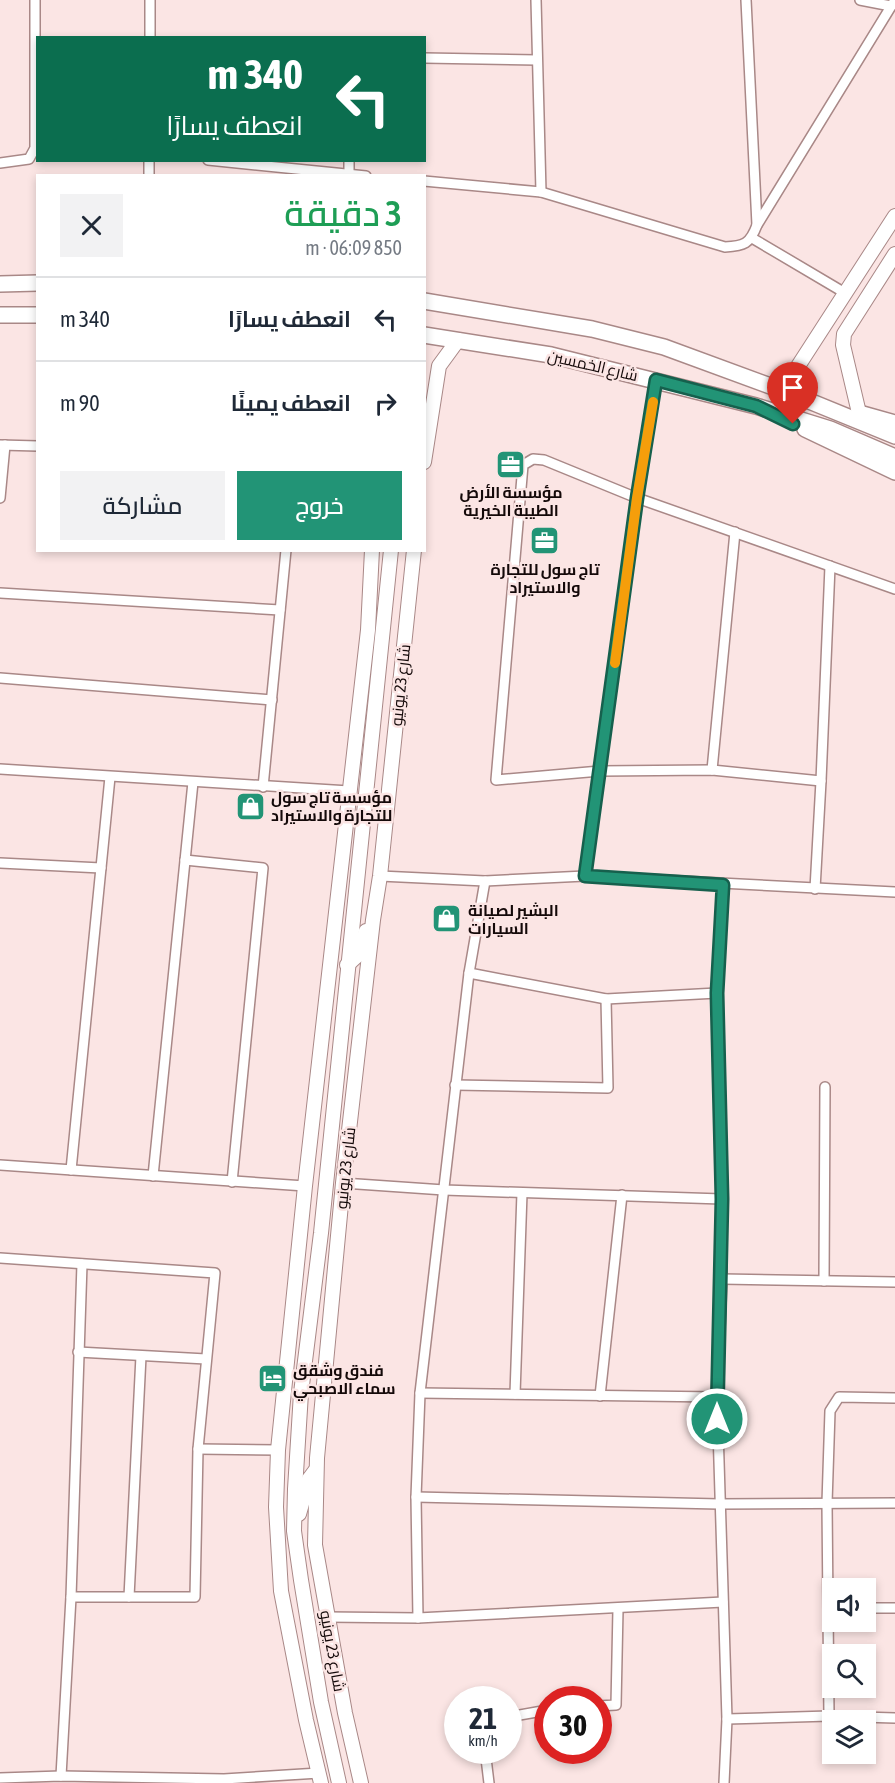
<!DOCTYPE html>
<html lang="ar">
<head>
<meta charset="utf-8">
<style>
  body { margin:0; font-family:"Asap Condensed",Cairo,sans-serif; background:#f2f2f3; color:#1f2937; direction:rtl; height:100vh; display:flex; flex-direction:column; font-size:22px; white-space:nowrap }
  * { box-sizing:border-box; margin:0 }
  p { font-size:20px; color:#747a83 }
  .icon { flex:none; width:33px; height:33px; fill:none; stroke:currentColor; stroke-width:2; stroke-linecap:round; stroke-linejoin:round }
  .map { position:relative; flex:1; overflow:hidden; direction:ltr }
  .details { position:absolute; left:36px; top:174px; width:390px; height:378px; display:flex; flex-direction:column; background:#fff; border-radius:0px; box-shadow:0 3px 9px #0003; direction:rtl }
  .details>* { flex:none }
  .guide { position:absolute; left:36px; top:36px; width:390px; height:126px; border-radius:0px; box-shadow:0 3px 9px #0003; direction:rtl; background:#0b6e4f; color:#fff; overflow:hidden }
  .tools { position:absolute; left:822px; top:1578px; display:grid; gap:12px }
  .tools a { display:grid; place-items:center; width:54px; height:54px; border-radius:0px; background:#fff; box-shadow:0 3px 9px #0003; font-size:30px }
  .speed { position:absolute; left:444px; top:1686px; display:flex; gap:12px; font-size:30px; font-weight:700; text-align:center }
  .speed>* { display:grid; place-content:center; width:78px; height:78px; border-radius:50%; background:#fff; box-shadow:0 3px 9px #0003; line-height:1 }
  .speed small { font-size:15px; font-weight:400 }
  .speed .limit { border:9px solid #d22; background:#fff; color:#111 }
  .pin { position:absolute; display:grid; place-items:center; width:51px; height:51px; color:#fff; margin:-62px -26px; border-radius:50% 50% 50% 0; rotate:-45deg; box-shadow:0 0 6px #0007 }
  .pin .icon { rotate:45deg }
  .me { position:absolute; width:66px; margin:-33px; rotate:0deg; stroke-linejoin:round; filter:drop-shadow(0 0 4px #0008) }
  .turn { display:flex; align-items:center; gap:21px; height:126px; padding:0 24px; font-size:27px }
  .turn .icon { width:78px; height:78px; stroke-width:2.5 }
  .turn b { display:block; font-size:42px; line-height:51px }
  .round { display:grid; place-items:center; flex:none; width:63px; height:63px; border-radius:0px; background:#f2f2f3 }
  .headline { display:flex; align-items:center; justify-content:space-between; height:102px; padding:0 24px }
  h1 { font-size:36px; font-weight:600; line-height:45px; color:#1e9e55 }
  .primary-button { display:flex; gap:12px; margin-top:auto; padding:12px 24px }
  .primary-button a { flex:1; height:69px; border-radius:0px; background:#229476; color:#fff; font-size:24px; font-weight:600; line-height:69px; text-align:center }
  .primary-button a+a { background:#f2f2f3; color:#1f2937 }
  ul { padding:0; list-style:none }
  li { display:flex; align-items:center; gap:18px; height:84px; padding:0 24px; border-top:2px solid #e0e1e3 }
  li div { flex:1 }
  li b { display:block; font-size:22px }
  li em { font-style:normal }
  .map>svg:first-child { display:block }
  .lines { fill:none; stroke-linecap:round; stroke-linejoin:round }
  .street-casing { stroke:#a98887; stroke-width:12 }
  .secondary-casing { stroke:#a98887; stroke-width:16 }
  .primary-casing { stroke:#a98887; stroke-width:18 }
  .street { stroke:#fff; stroke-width:9 }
  .secondary { stroke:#fff; stroke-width:14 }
  .primary { stroke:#fff; stroke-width:15 }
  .route-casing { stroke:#16604d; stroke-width:15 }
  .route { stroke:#229476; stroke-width:10 }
  .slow { stroke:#f59e0b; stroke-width:10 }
  .labels { text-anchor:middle; stroke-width:5; stroke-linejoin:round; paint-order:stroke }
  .street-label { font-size:16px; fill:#140909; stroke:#fbe5e4 }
  .poi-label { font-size:16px; font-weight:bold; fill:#140909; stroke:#fbe5e4; text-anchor:start }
</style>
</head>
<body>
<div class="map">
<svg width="895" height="1783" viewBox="0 0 895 1783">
  <rect width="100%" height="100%" fill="#fbe5e4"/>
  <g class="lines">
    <defs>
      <g id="street">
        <path d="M 536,0 L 541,192"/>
        <path d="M 746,0 L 757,225"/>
        <path d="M 860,0 L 891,6"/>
        <path d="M 150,38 L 150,0"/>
        <path d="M 424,58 L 537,60"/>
        <path d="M 208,160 L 366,176"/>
        <path d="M 0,163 L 29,159 L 35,148 L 35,0"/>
        <path d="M 349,174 L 349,160"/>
        <path d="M 149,176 L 149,160"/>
        <path d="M 424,181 L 541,192 L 725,247 C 744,246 750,244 757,225 L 895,0"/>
        <path d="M 752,238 L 845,293"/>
        <path d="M 0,445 L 38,446"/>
        <path d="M 0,498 L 5,445"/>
        <path d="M 0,593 L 280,610"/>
        <path d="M 0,678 L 272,700"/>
        <path d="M 0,769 L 349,791"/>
        <path d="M 712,770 L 735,532"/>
        <path d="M 821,781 L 712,770 L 600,771 L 496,780 L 523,465 L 533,459 L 544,460 L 637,498 L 895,589"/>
        <path d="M 263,787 L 286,550"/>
        <path d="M 185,860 L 263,868 L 232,1182"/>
        <path d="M 0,863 L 101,868"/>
        <path d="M 380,876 L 485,881 L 585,876 L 895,892"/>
        <path d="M 585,876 L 637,498 L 656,380"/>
        <path d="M 723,885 L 717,993 L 722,1199 L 722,1279 L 717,1397 L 727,1719 L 724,1783"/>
        <path d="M 815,889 L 821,781 L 830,566"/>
        <path d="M 469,973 L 606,999 L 717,993"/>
        <path d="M 455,1085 L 608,1088 L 606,999"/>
        <path d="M 0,1165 L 305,1186"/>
        <path d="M 71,1170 L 110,777"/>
        <path d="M 153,1176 L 193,782"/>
        <path d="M 343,1183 L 444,1190 L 722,1199"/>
        <path d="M 0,1258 L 215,1273 L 198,1449 L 195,1597 L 71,1597"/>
        <path d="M 722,1279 L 895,1282"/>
        <path d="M 824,1281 L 825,1087"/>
        <path d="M 78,1352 L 206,1359"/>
        <path d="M 420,1393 L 717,1397"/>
        <path d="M 515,1394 L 522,1193"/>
        <path d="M 600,1396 L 622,1195"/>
        <path d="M 198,1449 L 278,1450"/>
        <path d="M 416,1497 L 719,1504 L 895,1503"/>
        <path d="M 129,1597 L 141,1356"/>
        <path d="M 866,1608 L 895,1608"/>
        <path d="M 327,1617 L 418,1618 L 723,1602"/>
        <path d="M 418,1618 L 416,1497 L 420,1393 L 469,973 L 485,881"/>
        <path d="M 598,1706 L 616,1705 L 618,1609"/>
        <path d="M 829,1716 L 827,1503 L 830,1411 L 839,1397 L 895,1398"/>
        <path d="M 508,1717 L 548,1710"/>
        <path d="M 727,1719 L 829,1716 L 895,1718"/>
        <path d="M 485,1750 L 489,1783"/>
        <path d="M 61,1776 L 71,1597 L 82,1264"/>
        <path d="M 0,1778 L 61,1776 L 224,1779 L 319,1773"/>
      </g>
      <g id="secondary">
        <path d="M 782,391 L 895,216"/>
        <path d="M 859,413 L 843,345 L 844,334 L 895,254"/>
        <path d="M 424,462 L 439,366 L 458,340"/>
        <path d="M 347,965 L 358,955 L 366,931"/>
        <path d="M 299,1514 L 309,1479 L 315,1471"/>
        <path d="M 321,1783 L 306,1720 L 281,1591 L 276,1507 L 278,1450 L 305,1186 L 368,630 L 372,550"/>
        <path d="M 339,1783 L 321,1702 L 301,1580 L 294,1531 L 295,1489 L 301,1393 L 321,1233 L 391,550"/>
        <path d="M 361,1783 L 345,1713 L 315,1545 L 317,1458 L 343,1183 L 373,920 L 380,876 L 414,550"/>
      </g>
      <g id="primary">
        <path d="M 0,284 L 38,283"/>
        <path d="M 424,301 L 592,329 L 664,347 L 792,394 L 895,436"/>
        <path d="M 0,315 L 38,315"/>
        <path d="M 424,335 L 551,355 L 756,406 L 830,429 L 895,457"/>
        <path d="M 859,413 L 895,423"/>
        <path d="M 805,429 L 895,472"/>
      </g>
    </defs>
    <!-- street casing -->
    <use href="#street" class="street-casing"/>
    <!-- secondary casing -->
    <use href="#secondary" class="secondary-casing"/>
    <!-- primary casing -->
    <use href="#primary" class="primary-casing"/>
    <!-- street -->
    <use href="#street" class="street"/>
    <!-- secondary -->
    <use href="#secondary" class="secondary"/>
    <!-- primary -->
    <use href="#primary" class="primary"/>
  </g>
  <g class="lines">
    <defs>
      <path id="route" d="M 717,1419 L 722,1199 L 717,993 L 723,885 L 585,876 L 637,498 L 656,380 L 756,406 L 793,424"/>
    </defs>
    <!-- route casing -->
    <use href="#route" class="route-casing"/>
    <!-- route -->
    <use href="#route" class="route"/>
    <!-- slow -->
    <path class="slow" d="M 615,663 L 637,498 L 653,402"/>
  </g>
  <!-- icons -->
  <defs>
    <symbol id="office-square" viewBox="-11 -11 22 22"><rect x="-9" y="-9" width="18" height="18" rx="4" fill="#229476" stroke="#fbe5e4"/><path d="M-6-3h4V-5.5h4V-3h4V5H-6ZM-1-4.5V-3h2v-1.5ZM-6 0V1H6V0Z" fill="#fff"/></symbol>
    <symbol id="shop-square" viewBox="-11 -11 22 22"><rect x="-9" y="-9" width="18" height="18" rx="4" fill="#229476" stroke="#fbe5e4"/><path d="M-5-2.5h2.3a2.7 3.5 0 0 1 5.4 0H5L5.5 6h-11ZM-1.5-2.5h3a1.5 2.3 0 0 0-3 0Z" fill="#fff"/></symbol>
    <symbol id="hotel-square" viewBox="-11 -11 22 22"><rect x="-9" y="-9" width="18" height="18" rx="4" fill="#229476" stroke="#fbe5e4"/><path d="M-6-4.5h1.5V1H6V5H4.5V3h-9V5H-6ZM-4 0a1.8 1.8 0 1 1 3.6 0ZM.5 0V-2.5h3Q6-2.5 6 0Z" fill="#fff"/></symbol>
  </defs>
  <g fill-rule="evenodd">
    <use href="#office-square" x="494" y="448" width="33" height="33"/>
    <use href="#office-square" x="528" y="524" width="33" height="33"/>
    <use href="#shop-square" x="234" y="790" width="33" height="33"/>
    <use href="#shop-square" x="430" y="902" width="33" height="33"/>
    <use href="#hotel-square" x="256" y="1362" width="33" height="33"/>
  </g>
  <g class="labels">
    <!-- street labels -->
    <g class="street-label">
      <text transform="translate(593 365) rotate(13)" y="6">شارع الخمسين</text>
      <text transform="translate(400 685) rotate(-84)" y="6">شارع 23 يونيو</text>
      <text transform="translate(345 1168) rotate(-84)" y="6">شارع 23 يونيو</text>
      <text transform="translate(333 1651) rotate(80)" y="6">شارع 23 يونيو</text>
    </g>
    <!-- poi labels -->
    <g class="poi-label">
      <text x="511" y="498" text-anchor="middle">مؤسسة الأرض<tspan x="511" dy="18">الطيبة الخيرية</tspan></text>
      <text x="545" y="575" text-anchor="middle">تاج سول للتجارة<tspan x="545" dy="18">والاستيراد</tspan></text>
      <text x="271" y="803">مؤسسة تاج سول<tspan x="271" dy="18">للتجارة والاستيراد</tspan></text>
      <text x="468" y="916">البشير لصيانة<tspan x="468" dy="18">السيارات</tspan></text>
      <text x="293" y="1376">فندق وشقق<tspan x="293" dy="18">سماء الاصبحي</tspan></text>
    </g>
  </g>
</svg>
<div class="tools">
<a><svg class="icon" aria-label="sound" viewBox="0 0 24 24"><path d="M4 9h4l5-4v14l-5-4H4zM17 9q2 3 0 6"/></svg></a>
<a><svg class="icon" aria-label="search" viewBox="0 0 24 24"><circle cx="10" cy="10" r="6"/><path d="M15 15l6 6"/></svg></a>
<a><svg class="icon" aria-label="layers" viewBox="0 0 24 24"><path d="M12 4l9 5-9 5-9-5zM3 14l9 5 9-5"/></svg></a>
</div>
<div class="speed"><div>21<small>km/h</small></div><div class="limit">30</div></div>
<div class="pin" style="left:793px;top:424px;background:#d93025"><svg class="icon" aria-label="arrive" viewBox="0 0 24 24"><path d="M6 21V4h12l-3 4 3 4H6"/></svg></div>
<svg class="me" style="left:717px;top:1419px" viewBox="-20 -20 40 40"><circle r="17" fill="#229476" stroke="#fff" stroke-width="3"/><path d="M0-11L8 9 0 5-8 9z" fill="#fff"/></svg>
<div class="guide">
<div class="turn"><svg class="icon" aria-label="left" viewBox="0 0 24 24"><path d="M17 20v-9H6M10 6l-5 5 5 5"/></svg><div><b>340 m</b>انعطف يسارًا</div></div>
</div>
<section class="details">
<div class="headline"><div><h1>3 دقيقة</h1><p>850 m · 06:09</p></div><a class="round"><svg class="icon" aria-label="close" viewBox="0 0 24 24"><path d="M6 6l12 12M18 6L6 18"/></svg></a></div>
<ul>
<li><svg class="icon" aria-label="left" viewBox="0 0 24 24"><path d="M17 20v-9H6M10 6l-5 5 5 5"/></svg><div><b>انعطف يسارًا</b></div><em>340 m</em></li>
<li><svg class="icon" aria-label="right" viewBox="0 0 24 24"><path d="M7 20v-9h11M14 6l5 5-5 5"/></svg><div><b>انعطف يمينًا</b></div><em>90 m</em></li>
</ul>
<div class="primary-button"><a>خروج</a><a>مشاركة</a></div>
</section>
</div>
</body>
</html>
